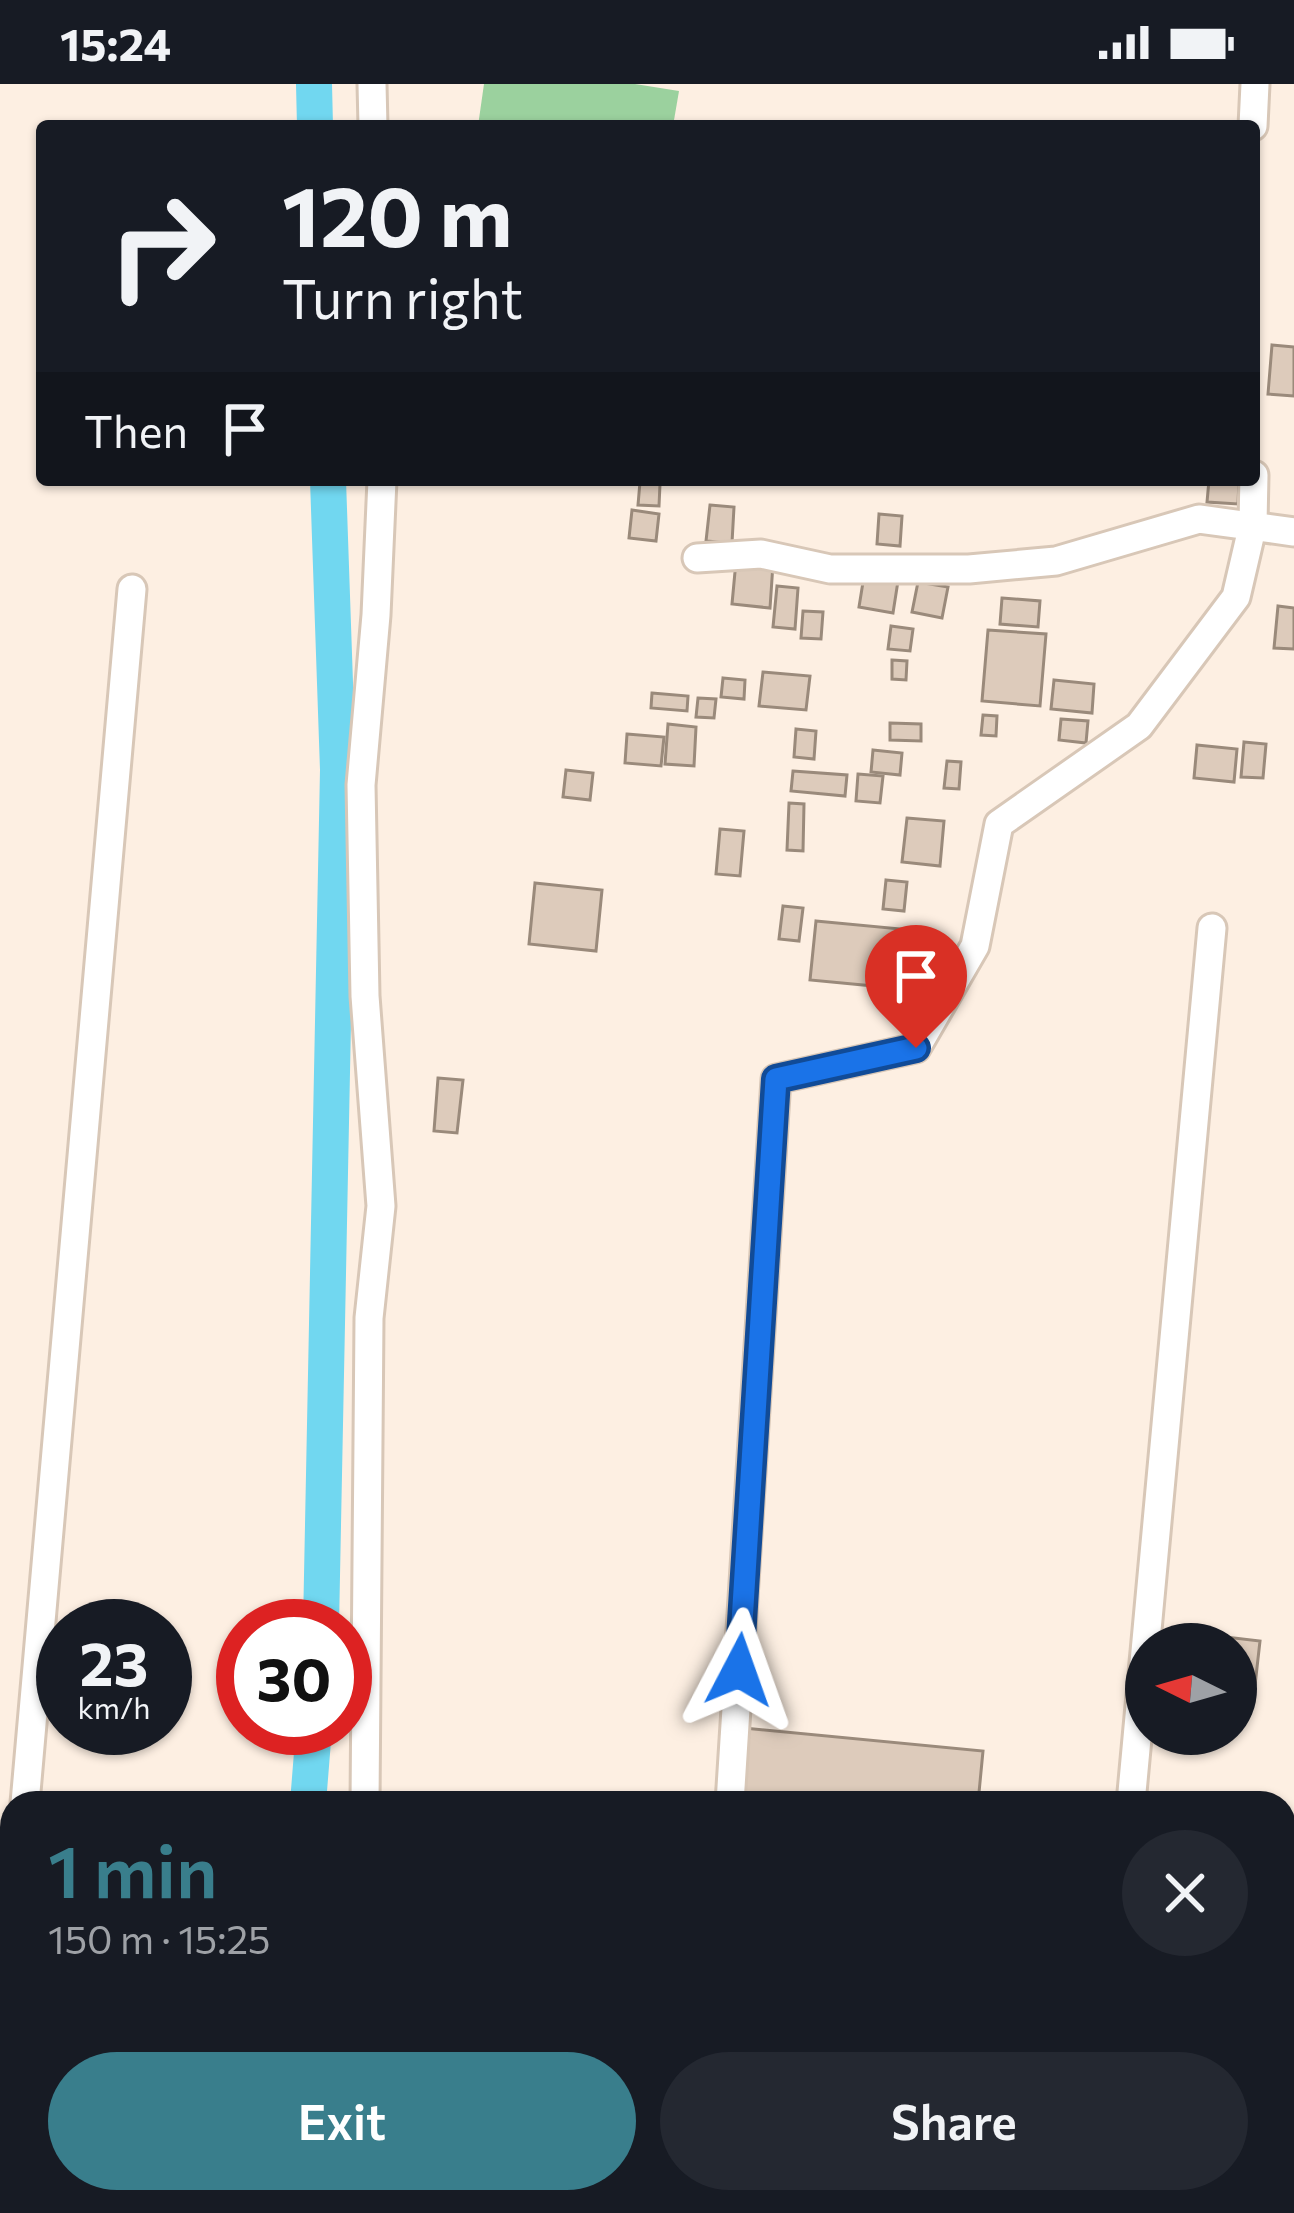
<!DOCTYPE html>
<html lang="en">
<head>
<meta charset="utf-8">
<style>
  body { margin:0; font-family:Commissioner,sans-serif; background:#242831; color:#f1f3f6; height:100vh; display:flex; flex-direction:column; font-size:45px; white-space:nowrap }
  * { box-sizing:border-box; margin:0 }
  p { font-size:39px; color:#9ea1a6 }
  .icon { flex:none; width:66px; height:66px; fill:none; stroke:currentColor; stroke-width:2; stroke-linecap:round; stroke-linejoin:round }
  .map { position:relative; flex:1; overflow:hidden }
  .drawer { position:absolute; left:0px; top:1707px; width:1296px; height:423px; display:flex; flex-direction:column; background:#171b24; border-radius:36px 36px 0 0; box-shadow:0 3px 9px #0004 }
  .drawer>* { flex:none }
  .guide { position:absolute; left:36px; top:36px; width:1224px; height:366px; border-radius:12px; box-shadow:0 3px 9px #0004; background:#171b24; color:#f1f3f6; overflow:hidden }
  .needle { width:78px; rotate:275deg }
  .fabs { position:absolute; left:1125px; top:1539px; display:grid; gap:24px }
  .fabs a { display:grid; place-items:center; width:132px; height:132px; border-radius:50%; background:#171b24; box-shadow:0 3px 9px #0004; font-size:60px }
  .speed { position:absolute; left:36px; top:1515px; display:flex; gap:24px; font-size:60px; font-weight:700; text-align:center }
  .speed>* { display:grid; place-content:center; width:156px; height:156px; border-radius:50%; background:#171b24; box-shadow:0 3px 9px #0004; line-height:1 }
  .speed small { font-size:30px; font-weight:400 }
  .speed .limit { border:18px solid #d22; background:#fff; color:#111 }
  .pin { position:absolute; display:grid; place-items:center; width:102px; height:102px; color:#fff; margin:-123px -51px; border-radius:50% 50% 50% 0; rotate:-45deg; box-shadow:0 0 12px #0007 }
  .pin .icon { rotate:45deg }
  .me { position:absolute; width:132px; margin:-66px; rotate:4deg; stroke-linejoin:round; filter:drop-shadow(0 0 9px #0008) }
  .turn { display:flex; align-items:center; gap:42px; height:252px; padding:0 48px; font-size:54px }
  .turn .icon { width:156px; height:156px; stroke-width:2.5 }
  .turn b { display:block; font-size:84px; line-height:102px }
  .then { display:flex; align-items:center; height:114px; padding:0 48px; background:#0003; gap:24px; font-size:45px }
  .round { display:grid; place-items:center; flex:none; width:126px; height:126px; border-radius:63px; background:#242831 }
  .headline { display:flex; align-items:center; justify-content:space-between; height:204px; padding:0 48px }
  h1 { font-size:72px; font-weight:600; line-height:90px; color:#397e8c }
  .action { display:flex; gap:24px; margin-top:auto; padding:24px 48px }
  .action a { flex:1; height:138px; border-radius:72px; background:#397e8c; color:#fff; font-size:48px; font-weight:600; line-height:138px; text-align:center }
  .action a+a { background:#242831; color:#f1f3f6 }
  .status { display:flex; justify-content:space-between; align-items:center; height:84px; padding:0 60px; background:#171b24; direction:ltr }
  .status svg { height:33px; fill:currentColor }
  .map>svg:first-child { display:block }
  .green { fill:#9bd19e }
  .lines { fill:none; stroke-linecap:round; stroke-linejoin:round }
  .canal { stroke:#71d7f0; stroke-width:36 }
  .building { fill:#ddcbbb; stroke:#9a8a7b; stroke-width:3 }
  .minor-casing { stroke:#d8c7b7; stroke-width:33 }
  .minor { stroke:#fff; stroke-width:27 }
  .route-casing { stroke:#114b97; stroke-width:30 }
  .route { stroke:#1a73e8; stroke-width:21 }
</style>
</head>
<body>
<div class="status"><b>15:24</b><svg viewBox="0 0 49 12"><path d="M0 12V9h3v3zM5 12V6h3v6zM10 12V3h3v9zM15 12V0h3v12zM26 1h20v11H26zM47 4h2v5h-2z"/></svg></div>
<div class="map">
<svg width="1294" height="2129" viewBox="0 0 1294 2129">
  <rect width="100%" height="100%" fill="#fdefe2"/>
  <!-- green -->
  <path class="green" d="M 484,0 L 635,0 L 679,7 L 673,42 L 478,42 Z"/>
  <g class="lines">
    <!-- canal -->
    <g class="canal">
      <path d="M 314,0 L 315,42"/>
      <path d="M 321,1542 L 338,686 L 328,396"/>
      <path d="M 308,1719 L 314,1644"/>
      <path d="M 238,2129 L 243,2118"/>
    </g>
  </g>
  <!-- building -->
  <g class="building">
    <path d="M 1272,261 L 1294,263 L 1294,312 L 1268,310 Z"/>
    <path d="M 1209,396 L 1239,396 L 1238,420 L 1207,418 Z"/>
    <path d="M 640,398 L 660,400 L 659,422 L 638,421 Z"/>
    <path d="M 710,421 L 734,423 L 732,459 L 706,457 Z"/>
    <path d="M 632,426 L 659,430 L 656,457 L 629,454 Z"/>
    <path d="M 879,430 L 902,432 L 900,462 L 877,460 Z"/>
    <path d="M 736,477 L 773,480 L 770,524 L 732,520 Z"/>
    <path d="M 864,492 L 898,497 L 893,529 L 859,523 Z"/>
    <path d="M 918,498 L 948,503 L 942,534 L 912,528 Z"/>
    <path d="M 777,502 L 798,504 L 795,545 L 773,543 Z"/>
    <path d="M 1002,514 L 1040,517 L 1038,543 L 1000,540 Z"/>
    <path d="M 1278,522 L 1294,524 L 1294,565 L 1274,564 Z"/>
    <path d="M 803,527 L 823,528 L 821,555 L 801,554 Z"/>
    <path d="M 891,542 L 913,545 L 910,567 L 888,565 Z"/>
    <path d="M 988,546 L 1046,550 L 1040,622 L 982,617 Z"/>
    <path d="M 892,576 L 907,577 L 906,596 L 892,595 Z"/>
    <path d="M 763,588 L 810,592 L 806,626 L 759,622 Z"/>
    <path d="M 723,594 L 745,596 L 744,615 L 721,613 Z"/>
    <path d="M 1054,596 L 1094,600 L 1092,629 L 1051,625 Z"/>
    <path d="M 652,609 L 688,612 L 687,627 L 651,624 Z"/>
    <path d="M 698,614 L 716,615 L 714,634 L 696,633 Z"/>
    <path d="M 983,631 L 997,632 L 996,652 L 981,651 Z"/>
    <path d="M 1061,635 L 1088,637 L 1086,659 L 1059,656 Z"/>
    <path d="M 890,639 L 921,640 L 921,657 L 890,656 Z"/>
    <path d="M 668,640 L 696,643 L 694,682 L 665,680 Z"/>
    <path d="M 796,645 L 816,647 L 814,675 L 794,673 Z"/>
    <path d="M 627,650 L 664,653 L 661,682 L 625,679 Z"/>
    <path d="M 1244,658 L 1266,660 L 1263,694 L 1241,693 Z"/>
    <path d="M 1197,661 L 1237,665 L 1234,698 L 1194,694 Z"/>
    <path d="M 873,666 L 902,669 L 900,691 L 871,688 Z"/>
    <path d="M 947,677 L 961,678 L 959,705 L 944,704 Z"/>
    <path d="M 566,686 L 593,689 L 590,716 L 563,713 Z"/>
    <path d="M 793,687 L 847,691 L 845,712 L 791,707 Z"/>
    <path d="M 858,690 L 883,692 L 880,719 L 856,717 Z"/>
    <path d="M 789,719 L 804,720 L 803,767 L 787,766 Z"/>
    <path d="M 907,734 L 944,737 L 940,782 L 902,778 Z"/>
    <path d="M 720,745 L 744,747 L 740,792 L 716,790 Z"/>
    <path d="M 886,796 L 907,798 L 904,827 L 883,825 Z"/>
    <path d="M 535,799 L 602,806 L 596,867 L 529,860 Z"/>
    <path d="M 783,822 L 803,824 L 799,857 L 779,855 Z"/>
    <path d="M 816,837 L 901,845 L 895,904 L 810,896 Z"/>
    <path d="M 438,994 L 463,996 L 457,1049 L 434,1047 Z"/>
    <path d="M 1183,1548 L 1260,1557 L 1253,1619 L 1236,1617 L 1236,1560 L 1181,1560 Z"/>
    <path d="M 744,1644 L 983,1667 L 978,1719 L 737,1719 Z"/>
    <path d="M 332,2119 L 391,2124 L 391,2129 L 331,2129 Z"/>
  </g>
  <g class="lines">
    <defs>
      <g id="minor">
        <path d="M 372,0 L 373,42"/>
        <path d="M 1253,42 L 1255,0"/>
        <path d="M 697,474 L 761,470 L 830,485 L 969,485 L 1056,477 L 1199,435 L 1294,448"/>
        <path d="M 25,1719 L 132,505"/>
        <path d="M 365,1719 L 369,1234 L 381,1122 L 365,912 L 361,701 L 376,531 L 382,396"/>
        <path d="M 730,1719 L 776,995 L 916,964 L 975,862 L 999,740 L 1139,642 L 1236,513 L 1253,440 L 1254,391"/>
        <path d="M 1131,1719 L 1212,844"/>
        <path d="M 0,2003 L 12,1868"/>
        <path d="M 259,2129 L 263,2118"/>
        <path d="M 701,2129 L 702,2118"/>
        <path d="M 1093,2129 L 1094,2118"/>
      </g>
    </defs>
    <!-- minor casing -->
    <use href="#minor" class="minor-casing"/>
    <!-- minor -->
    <use href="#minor" class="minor"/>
  </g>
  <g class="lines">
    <defs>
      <path id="route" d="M 739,1586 L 776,995 L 916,964"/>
    </defs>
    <!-- route casing -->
    <use href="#route" class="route-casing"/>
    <!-- route -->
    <use href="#route" class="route"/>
  </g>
</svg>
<div class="fabs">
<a><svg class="needle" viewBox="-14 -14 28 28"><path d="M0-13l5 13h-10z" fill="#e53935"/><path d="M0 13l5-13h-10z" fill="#9ea1a6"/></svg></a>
</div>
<div class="speed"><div>23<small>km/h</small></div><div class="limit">30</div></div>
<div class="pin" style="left:916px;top:964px;background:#d93025"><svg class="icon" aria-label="arrive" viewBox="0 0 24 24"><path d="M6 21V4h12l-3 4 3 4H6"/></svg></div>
<svg class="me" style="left:739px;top:1586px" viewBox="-20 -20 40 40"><path d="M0-17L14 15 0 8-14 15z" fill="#1a73e8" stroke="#fff" stroke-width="4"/></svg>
<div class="guide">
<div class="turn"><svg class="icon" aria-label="right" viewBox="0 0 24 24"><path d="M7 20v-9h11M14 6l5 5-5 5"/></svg><div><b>120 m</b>Turn right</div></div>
<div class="then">Then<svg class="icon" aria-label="arrive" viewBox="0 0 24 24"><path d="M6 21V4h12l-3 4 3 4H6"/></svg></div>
</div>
<section class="drawer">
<div class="headline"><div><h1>1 min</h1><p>150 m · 15:25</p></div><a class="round"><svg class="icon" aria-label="close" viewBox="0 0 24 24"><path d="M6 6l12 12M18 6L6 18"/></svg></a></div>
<div class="action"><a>Exit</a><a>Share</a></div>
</section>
</div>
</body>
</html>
